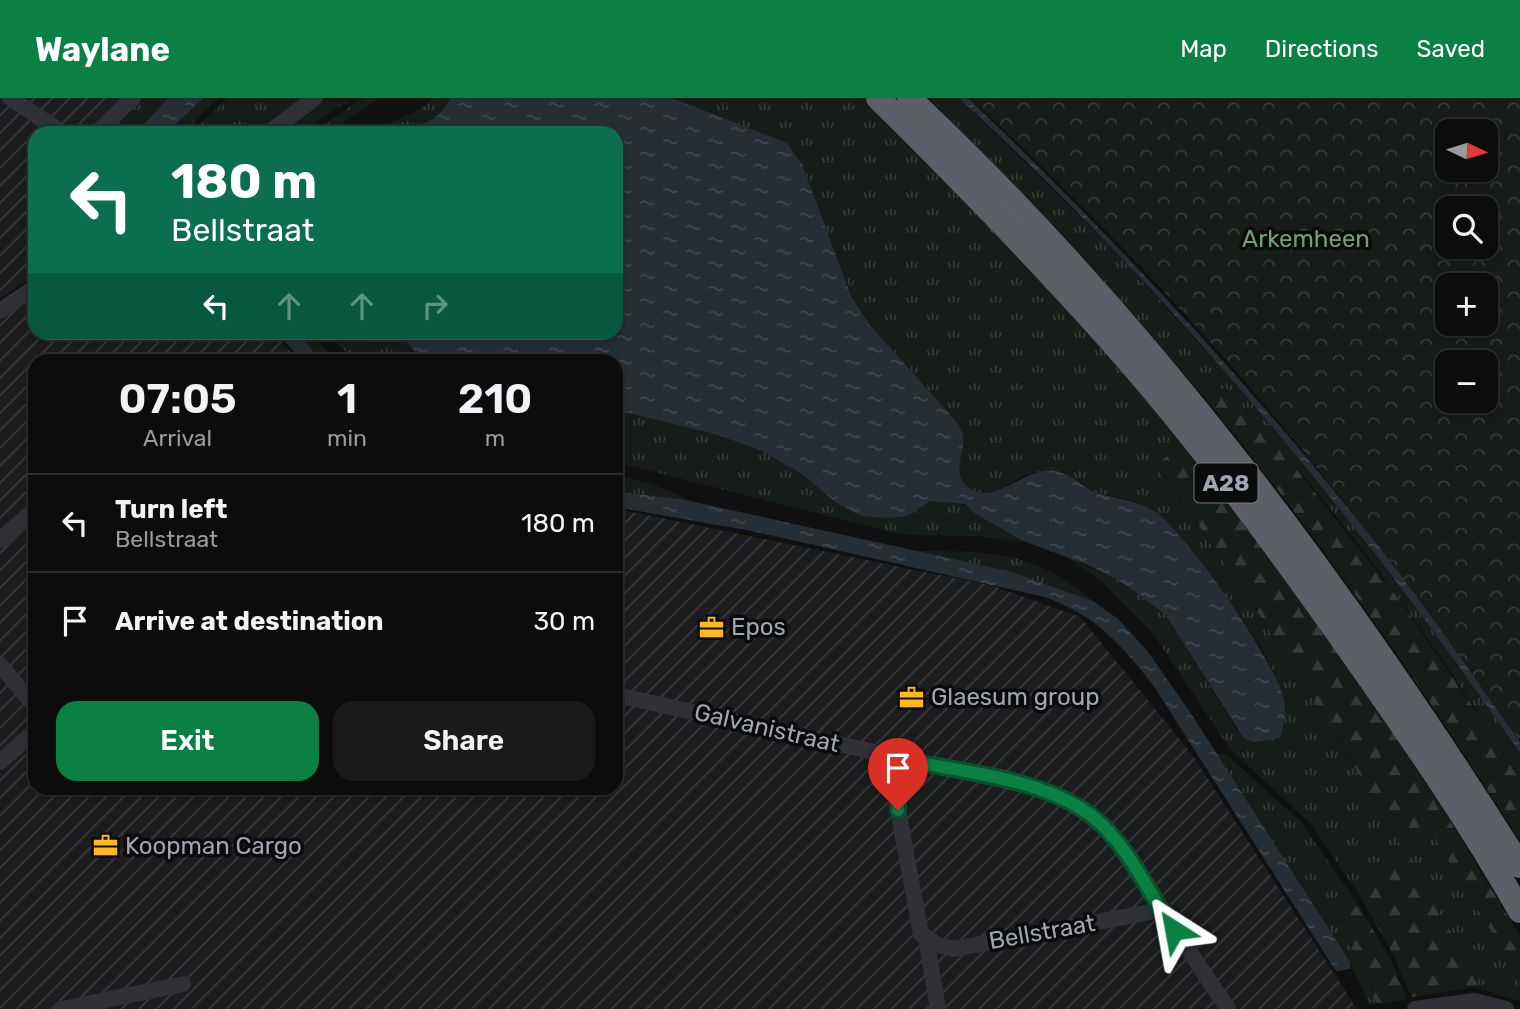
<!DOCTYPE html>
<html lang="en">
<head>
<meta charset="utf-8">
<style>
  body { margin:0; font-family:Rubik,sans-serif; background:#1a1a1b; color:#f1f3f6; height:100vh; display:flex; flex-direction:column; font-size:26px; white-space:nowrap }
  * { box-sizing:border-box; margin:0 }
  p { font-size:23px; color:#9a9b9d }
  .icon { flex:none; width:38px; height:38px; fill:none; stroke:currentColor; stroke-width:2; stroke-linecap:round; stroke-linejoin:round }
  .map { position:relative; flex:1; overflow:hidden }
  .side { position:absolute; left:28px; top:256px; width:595px; height:441px; display:flex; flex-direction:column; background:#0c0c0d; border-radius:21px; box-shadow:0 4px 10px #0003,0 0 0 2px #2c2c2e }
  .side>* { flex:none }
  .banner { position:absolute; left:28px; top:28px; width:595px; height:214px; border-radius:21px; box-shadow:0 4px 10px #0003,0 0 0 2px #2c2c2e; background:#0b6e4f; color:#fff; overflow:hidden }
  .needle { width:46px; rotate:94deg }
  .tools { position:absolute; left:1435px; top:21px; display:grid; gap:14px }
  .tools a { display:grid; place-items:center; width:63px; height:63px; border-radius:14px; background:#0c0c0d; box-shadow:0 4px 10px #0003,0 0 0 2px #2c2c2e; font-size:35px }
  .pin { position:absolute; display:grid; place-items:center; width:60px; height:60px; color:#fff; margin:-72px -30px; border-radius:50% 50% 50% 0; rotate:-45deg; box-shadow:0 0 7px #0007 }
  .pin .icon { rotate:45deg }
  .me { position:absolute; width:77px; margin:-38px; rotate:326deg; stroke-linejoin:round; filter:drop-shadow(0 0 5px #0008) }
  .turn { display:flex; align-items:center; gap:24px; height:147px; padding:0 28px; font-size:32px }
  .turn .icon { width:91px; height:91px; stroke-width:2.5 }
  .turn b { display:block; font-size:49px; line-height:60px }
  .lanes { display:flex; align-items:center; height:66px; padding:0 28px; background:#0003; justify-content:center; gap:35px; direction:ltr }
  .lanes .off { opacity:.35 }
  .eta { display:flex; justify-content:space-evenly; align-items:center; height:119px; text-align:center }
  .eta b { font-size:42px; font-weight:600; line-height:49px }
  .action { display:flex; gap:14px; margin-top:auto; padding:14px 28px }
  .action a { flex:1; height:80px; border-radius:21px; background:#0b8043; color:#fff; font-size:28px; font-weight:600; line-height:80px; text-align:center }
  .action a+a { background:#1a1a1b; color:#f1f3f6 }
  ul { padding:0; list-style:none }
  li { display:flex; align-items:center; gap:21px; height:98px; padding:0 28px; border-top:2px solid #2c2c2e }
  li div { flex:1 }
  li b { display:block; font-size:26px }
  li em { font-style:normal }
  header { display:flex; align-items:center; gap:42px; box-sizing:border-box; height:98px; padding:0 35px; background:#0b8043; color:#fff }
  header strong { font-size:33px }
  nav { display:flex; gap:38px; margin-inline-start:auto; font-size:24px }
  .map>svg:first-child { display:block }
  .industrial { fill:url(#industrial-furrows) }
  .grass { fill:url(#grass-tufts) }
  .forest { fill:url(#forest-firs) }
  .park { fill:url(#park-crowns); fill-rule:evenodd }
  .water { fill:url(#water-ripples) }
  .lines { fill:none; stroke-linecap:round; stroke-linejoin:round }
  .minor { stroke:#303136; stroke-width:16 }
  .highway { stroke:#5c5f68; stroke-width:24 }
  .route-casing { stroke:#07532c; stroke-width:18 }
  .route { stroke:#0b8043; stroke-width:12 }
  .labels { text-anchor:middle; stroke-width:7; stroke-linejoin:round; paint-order:stroke }
  .shield { fill:#0b0b0c; stroke:#737781; stroke-width:2 }
  .shield-label { font-size:23px; font-weight:bold; fill:#9fa5b3 }
  .park-label { font-size:24px; fill:#74a079; stroke:#0b0b0c }
  .poi-label { font-size:24px; fill:#9fa5b3; stroke:#0b0b0c; text-anchor:start }
  .street-label { font-size:24px; fill:#9fa5b3; stroke:#0b0b0c }
</style>
</head>
<body>
<header>
<strong>Waylane</strong>
<nav><a>Map</a><a>Directions</a><a>Saved</a></nav>
</header>
<div class="map">
<svg width="1520" height="911" viewBox="0 0 1520 911">
  <defs>
    <pattern id="industrial-furrows" width="10" height="10" patternUnits="userSpaceOnUse" patternTransform="scale(1.75)"><rect width="10" height="10" fill="#1b1c1e"/><path d="M-1 1l2-2M0 10L10 0M9 11l2-2" fill="none" stroke="#393a3c"/></pattern>
    <pattern id="grass-tufts" width="24" height="20" patternUnits="userSpaceOnUse" patternTransform="scale(1.75)"><rect width="24" height="20" fill="#161c17"/><path d="M3 7l-1-3M5 7V3M7 7l1-3M15 17l-1-3M17 17v-4M19 17l1-3" fill="none" stroke="#353a36"/></pattern>
    <pattern id="forest-firs" width="22" height="20" patternUnits="userSpaceOnUse" patternTransform="scale(1.75)"><rect width="22" height="20" fill="#161c17"/><path d="M5 1l3.5 6h-7zM16 11l3.5 6h-7z" fill="#353a36"/></pattern>
    <pattern id="park-crowns" width="20" height="18" patternUnits="userSpaceOnUse" patternTransform="scale(1.75)"><rect width="20" height="18" fill="#161c17"/><path d="M2 6a3 3 0 1 1 6 0M12 15a3 3 0 1 1 6 0" fill="none" stroke="#353a36"/></pattern>
    <pattern id="water-ripples" width="26" height="14" patternUnits="userSpaceOnUse" patternTransform="scale(1.75)"><rect width="26" height="14" fill="#252e35"/><path d="M2 4q2-2 4 0t4 0M15 11q2-2 4 0t4 0" fill="none" stroke="#414950"/></pattern>
  </defs>
  <rect width="100%" height="100%" fill="#101011"/>
  <!-- industrial -->
  <g class="industrial">
    <path d="M 0,0 L 161,0 L 127,35 L 35,35 L 35,176 L 0,201 Z"/>
    <path d="M 35,195 L 35,234 L 274,235 L 298,262 L 35,262 L 35,690 L 616,690 L 616,411 L 618,411 L 993,488 L 1080,519 L 1191,655 L 1357,911 L 0,911 L 0,219 Z"/>
  </g>
  <!-- grass -->
  <g class="grass">
    <path d="M 141,0 L 168,0 L 136,35 L 106,35 Z"/>
    <path d="M 204,0 L 219,0 L 183,35 L 166,35 Z"/>
    <path d="M 227,0 L 309,0 L 262,35 L 191,35 Z"/>
    <path d="M 321,0 L 340,4 L 353,0 L 298,35 L 277,35 Z"/>
    <path d="M 364,0 L 379,0 L 328,35 L 310,35 Z"/>
    <path d="M 433,0 L 450,0 C 436,30 404,35 373,35 C 393,20 416,18 433,0 Z"/>
    <path d="M 672,0 L 865,0 L 1013,148 L 1185,346 L 1155,368 C 1246,491 1327,619 1403,751 L 1431,734 L 1520,881 L 1520,903 L 1476,889 L 1478,885 L 1402,752 L 1358,795 L 1311,726 L 1230,651 L 1154,537 L 1102,484 L 1065,458 L 1121,484 L 1166,516 L 1238,634 L 1284,629 C 1293,574 1225,500 1192,459 C 1181,445 1170,424 1155,414 C 1137,400 1116,400 1095,394 C 1077,388 1060,376 1040,374 C 1018,372 999,403 975,393 C 945,381 967,353 963,336 C 961,332 958,326 955,322 L 869,226 L 851,198 L 802,66 L 787,45 Z"/>
    <path d="M 929,0 L 959,0 L 1106,144 L 1226,275 L 1321,386 L 1470,582 L 1520,655 L 1520,679 C 1433,542 1337,408 1225,290 L 1207,302 L 1057,130 Z"/>
    <path d="M 297,235 L 310,235 L 335,262 L 321,262 Z"/>
    <path d="M 327,235 L 399,235 L 422,262 L 354,262 Z"/>
    <path d="M 616,312 L 715,336 L 762,353 L 802,376 L 835,404 L 908,418 C 915,414 924,405 931,403 C 966,395 994,432 1025,444 L 976,438 L 903,437 L 616,364 Z"/>
    <path d="M 616,377 L 655,387 L 693,404 L 616,393 Z"/>
    <path d="M 914,453 C 989,453 1033,452 1093,503 L 1008,473 Z"/>
    <path d="M 1214,654 L 1228,658 L 1301,724 L 1359,808 L 1332,817 L 1366,874 L 1376,904 L 1381,906 L 1369,907 L 1350,864 Z"/>
  </g>
  <!-- forest -->
  <g class="forest">
    <path d="M 1224,290 L 1271,339 L 1395,496 L 1494,639 L 1520,679 L 1520,743 C 1424,590 1321,443 1207,302 Z"/>
    <path d="M 1185,346 L 1283,472 L 1417,669 L 1520,838 L 1520,881 L 1431,734 L 1403,752 L 1479,882 L 1476,889 L 1412,899 L 1388,847 L 1358,795 L 1403,751 C 1327,619 1246,490 1155,367 Z"/>
    <path d="M 1359,808 L 1392,864 L 1407,901 L 1381,906 L 1376,904 L 1366,874 L 1332,816 Z"/>
  </g>
  <!-- park -->
  <path class="park" d="M 971,0 L 1520,0 L 1520,643 C 1443,535 1367,428 1281,326 C 1185,211 1080,103 971,0 ZM 1447,33 L 1486,33 L 1486,72 L 1447,72 ZM 1447,110 L 1486,110 L 1486,149 L 1447,149 ZM 1447,187 L 1486,187 L 1486,226 L 1447,226 ZM 1447,264 L 1486,264 L 1486,303 L 1447,303 Z"/>
  <!-- water -->
  <g class="water">
    <path d="M 168,0 L 204,0 L 166,35 L 136,35 Z"/>
    <path d="M 450,0 L 672,0 L 787,45 L 802,66 L 851,198 L 869,226 L 955,322 C 958,326 961,332 963,336 C 967,354 946,380 975,393 C 1000,404 1030,364 1060,374 C 1072,377 1081,388 1092,393 C 1114,402 1137,400 1157,415 C 1190,440 1272,559 1283,598 C 1287,613 1285,626 1280,640 L 1255,644 L 1244,641 L 1166,517 L 1121,484 L 1088,467 L 1021,442 L 974,415 L 965,406 L 930,403 L 908,418 L 888,420 L 861,418 L 835,404 L 802,376 L 762,353 L 715,336 L 616,312 L 616,262 L 422,262 L 399,235 L 616,234 L 616,35 L 398,35 C 421,25 439,25 450,0 Z"/>
    <path d="M 959,0 L 968,0 C 1106,132 1237,272 1357,421 C 1415,493 1467,569 1520,644 L 1520,655 C 1357,418 1171,195 959,0 Z"/>
    <path d="M 277,235 L 297,235 L 321,262 L 302,262 Z"/>
    <path d="M 616,393 L 685,402 L 1008,473 L 1093,503 L 1118,521 L 1148,554 L 1190,614 L 1350,864 L 1350,871 L 1336,873 L 1153,587 C 1120,545 1096,518 1045,499 L 752,433 L 616,409 Z"/>
  </g>
  <g class="lines">
    <!-- minor -->
    <g class="minor">
      <path d="M 10,0 L 63,35"/>
      <path d="M 96,35 L 133,0"/>
      <path d="M 268,35 L 315,0"/>
      <path d="M 0,213 L 35,189"/>
      <path d="M 0,442 L 35,411"/>
      <path d="M 0,567 L 35,608"/>
      <path d="M 616,597 L 1038,690 L 1065,700 L 1109,733 L 1228,911"/>
      <path d="M 906,662 L 898,692 L 898,712 L 921,836 L 936,846 L 954,851 L 1161,812"/>
      <path d="M 0,664 L 35,633"/>
      <path d="M 926,839 L 938,911"/>
      <path d="M 62,911 L 183,886"/>
      <path d="M 1415,911 L 1474,903 L 1506,911"/>
    </g>
    <!-- highway -->
    <g class="highway">
      <path d="M 878,0 C 957,78 1035,158 1109,241 C 1199,342 1280,453 1358,564 C 1415,645 1471,727 1520,813"/>
      <path d="M 909,0 C 1149,225 1345,491 1520,768"/>
    </g>
  </g>
  <g class="lines">
    <defs>
      <path id="route" d="M 898,712 L 898,692 L 906,662 C 971,676 1064,682 1109,734 C 1134,761 1153,801 1174,832"/>
    </defs>
    <!-- route casing -->
    <use href="#route" class="route-casing"/>
    <!-- route -->
    <use href="#route" class="route"/>
  </g>
  <!-- icons -->
  <defs>
    <symbol id="office-bare" viewBox="-9 -9 18 18"><path d="M-6-3h4V-5.5h4V-3h4V5H-6ZM-1-4.5V-3h2v-1.5ZM-6 0V1H6V0Z" fill="#ffba1a" stroke="#0b0b0c" stroke-width="2.5" paint-order="stroke"/></symbol>
  </defs>
  <g fill-rule="evenodd">
    <use href="#office-bare" x="694" y="512" width="35" height="35"/>
    <use href="#office-bare" x="894" y="582" width="35" height="35"/>
    <use href="#office-bare" x="88" y="730" width="35" height="35"/>
  </g>
  <g class="labels">
    <!-- shield labels -->
    <rect class="shield" x="1194.5" y="365.5" width="63" height="39" rx="5"/>
    <g class="shield-label">
      <text x="1226" y="393">A28</text>
    </g>
    <!-- park labels -->
    <g class="park-label">
      <text x="1306" y="149">Arkemheen</text>
    </g>
    <!-- poi labels -->
    <g class="poi-label">
      <text x="731" y="537">Epos</text>
      <text x="931" y="607">Glaesum group</text>
      <text x="125" y="756">Koopman Cargo</text>
    </g>
    <!-- street labels -->
    <g class="street-label">
      <text transform="translate(767 630) rotate(13)" y="8">Galvanistraat</text>
      <text transform="translate(1042 834) rotate(-10)" y="8">Bellstraat</text>
    </g>
  </g>
</svg>
<div class="tools">
<a><svg class="needle" viewBox="-14 -14 28 28"><path d="M0-13l5 13h-10z" fill="#e53935"/><path d="M0 13l5-13h-10z" fill="#9a9b9d"/></svg></a>
<a><svg class="icon" aria-label="search" viewBox="0 0 24 24"><circle cx="10" cy="10" r="6"/><path d="M15 15l6 6"/></svg></a>
<a>+</a>
<a>−</a>
</div>
<div class="pin" style="left:898px;top:712px;background:#d93025"><svg class="icon" aria-label="arrive" viewBox="0 0 24 24"><path d="M6 21V4h12l-3 4 3 4H6"/></svg></div>
<svg class="me" style="left:1174px;top:832px" viewBox="-20 -20 40 40"><path d="M0-17L14 15 0 8-14 15z" fill="#0b8043" stroke="#fff" stroke-width="4"/></svg>
<div class="banner">
<div class="turn"><svg class="icon" aria-label="left" viewBox="0 0 24 24"><path d="M17 20v-9H6M10 6l-5 5 5 5"/></svg><div><b>180 m</b>Bellstraat</div></div>
<div class="lanes"><svg class="icon" aria-label="left" viewBox="0 0 24 24"><path d="M17 20v-9H6M10 6l-5 5 5 5"/></svg><svg class="icon off" aria-label="ahead" viewBox="0 0 24 24"><path d="M12 20V5M6 11l6-6 6 6"/></svg><svg class="icon off" aria-label="ahead" viewBox="0 0 24 24"><path d="M12 20V5M6 11l6-6 6 6"/></svg><svg class="icon off" aria-label="right" viewBox="0 0 24 24"><path d="M7 20v-9h11M14 6l5 5-5 5"/></svg></div>
</div>
<section class="side">
<div class="eta">
<div><b>07:05</b><p>Arrival</p></div>
<div><b>1</b><p>min</p></div>
<div><b>210</b><p>m</p></div>
</div>
<ul>
<li><svg class="icon" aria-label="left" viewBox="0 0 24 24"><path d="M17 20v-9H6M10 6l-5 5 5 5"/></svg><div><b>Turn left</b><p>Bellstraat</p></div><em>180 m</em></li>
<li><svg class="icon" aria-label="arrive" viewBox="0 0 24 24"><path d="M6 21V4h12l-3 4 3 4H6"/></svg><div><b>Arrive at destination</b></div><em>30 m</em></li>
</ul>
<div class="action"><a>Exit</a><a>Share</a></div>
</section>
</div>
</body>
</html>
